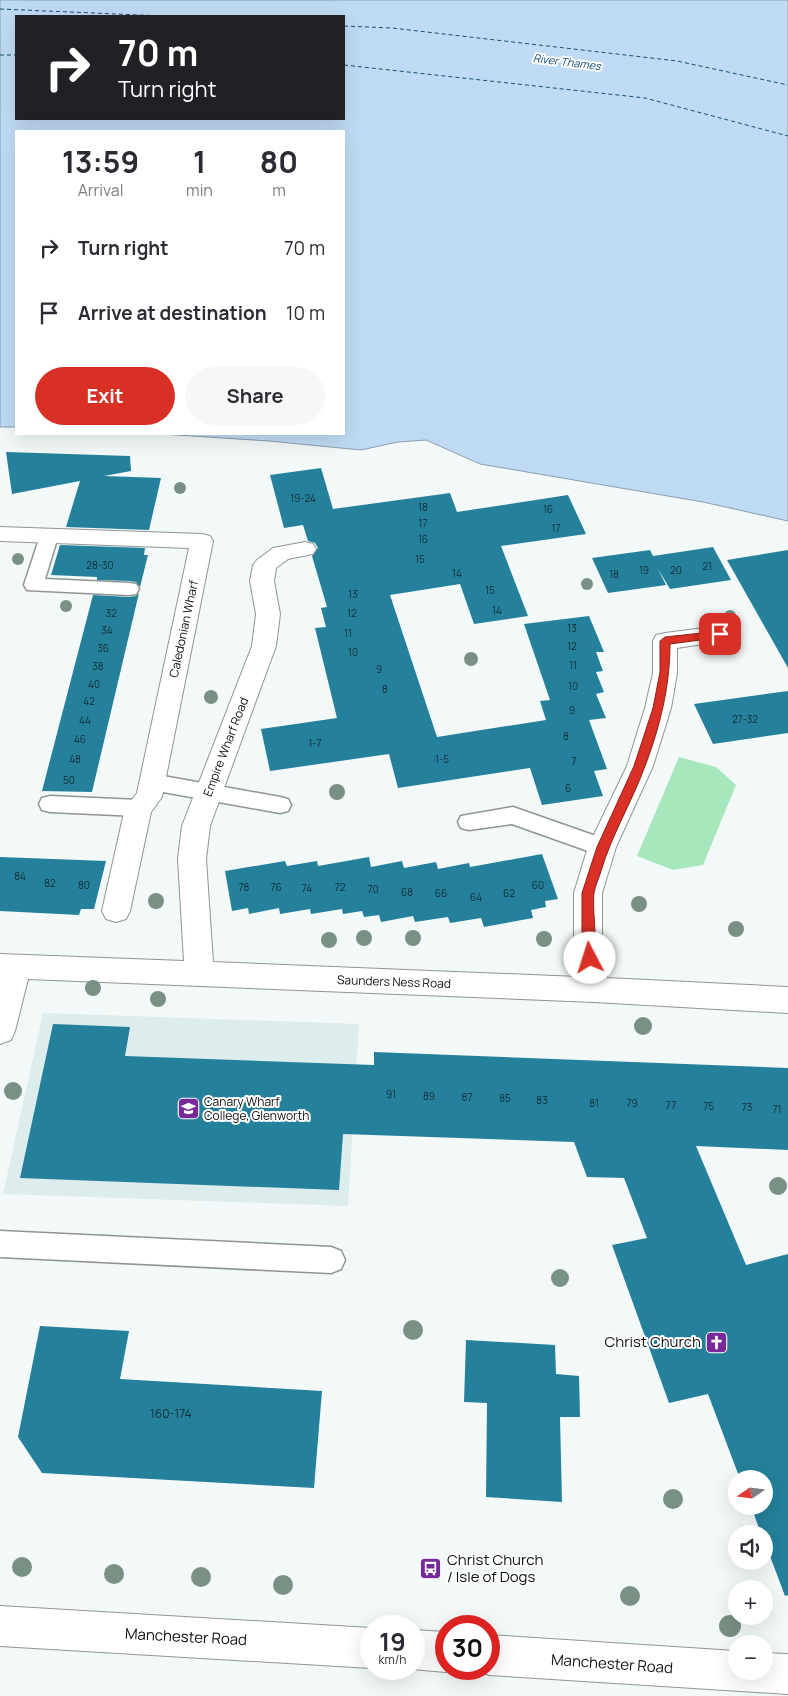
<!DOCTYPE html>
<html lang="en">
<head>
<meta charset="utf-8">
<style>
  body { margin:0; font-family:Manrope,sans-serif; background:#f7f7f7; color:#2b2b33; height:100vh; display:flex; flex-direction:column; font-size:19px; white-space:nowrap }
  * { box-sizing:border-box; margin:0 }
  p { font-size:16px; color:#7c7c81 }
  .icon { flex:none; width:28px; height:28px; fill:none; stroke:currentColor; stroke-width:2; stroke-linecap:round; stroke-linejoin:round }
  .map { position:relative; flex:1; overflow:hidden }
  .drawer { position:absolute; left:15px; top:130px; width:330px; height:305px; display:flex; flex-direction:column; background:#fff; border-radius:0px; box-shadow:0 5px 20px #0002 }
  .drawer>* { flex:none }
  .guide { position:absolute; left:15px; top:15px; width:330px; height:105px; border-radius:0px; box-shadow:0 5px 20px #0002; background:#202124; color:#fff; overflow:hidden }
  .needle { width:32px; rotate:256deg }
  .buttons { position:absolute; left:728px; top:1470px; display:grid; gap:10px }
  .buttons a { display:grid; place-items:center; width:45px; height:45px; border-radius:50%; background:#fff; box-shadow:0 5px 20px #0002; font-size:25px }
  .speed { position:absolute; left:360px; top:1615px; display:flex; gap:10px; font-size:25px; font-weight:700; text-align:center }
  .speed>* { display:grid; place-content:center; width:65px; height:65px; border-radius:50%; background:#fff; box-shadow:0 5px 20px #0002; line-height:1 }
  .speed small { font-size:12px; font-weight:400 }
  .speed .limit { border:8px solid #d22; background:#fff; color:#111 }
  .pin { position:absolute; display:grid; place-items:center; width:42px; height:42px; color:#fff; margin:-21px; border-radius:10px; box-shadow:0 2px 8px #0006 }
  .me { position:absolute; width:55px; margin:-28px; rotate:355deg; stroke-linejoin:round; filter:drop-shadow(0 0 4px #0008) }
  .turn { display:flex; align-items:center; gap:18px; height:105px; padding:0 20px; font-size:22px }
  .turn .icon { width:65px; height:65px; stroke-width:2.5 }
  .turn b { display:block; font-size:35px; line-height:42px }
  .eta { display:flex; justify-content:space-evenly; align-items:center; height:85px; text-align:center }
  .eta b { font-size:30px; font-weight:700; line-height:35px }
  .action { display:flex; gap:10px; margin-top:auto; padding:10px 20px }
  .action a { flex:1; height:58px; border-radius:30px; background:#d93025; color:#fff; font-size:20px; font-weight:700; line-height:58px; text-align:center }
  .action a+a { background:#f7f7f7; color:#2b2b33 }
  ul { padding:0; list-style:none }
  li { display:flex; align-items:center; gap:15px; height:65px; padding:0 20px }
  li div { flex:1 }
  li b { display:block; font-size:19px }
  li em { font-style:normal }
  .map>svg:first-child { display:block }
  .built { fill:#ddecec }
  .green { fill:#a7e7bc }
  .water { fill:#bfdbf4; stroke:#8a9eaf; fill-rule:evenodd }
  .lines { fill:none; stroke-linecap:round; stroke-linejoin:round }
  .ferry { stroke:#154b73; stroke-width:1; stroke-dasharray:4 3; stroke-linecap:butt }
  .building { fill:#25809b }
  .lane-casing { stroke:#8f9494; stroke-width:3 }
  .street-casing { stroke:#8f9494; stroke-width:2 }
  .primary-casing { stroke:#8f9494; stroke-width:2 }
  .lane { fill:#fff; fill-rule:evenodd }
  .street { fill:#fff; fill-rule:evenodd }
  .primary { fill:#fff; fill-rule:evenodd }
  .tree { fill:#799084 }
  .route { fill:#d93025; stroke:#8d1f18 }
  .labels { text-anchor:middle; stroke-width:4; stroke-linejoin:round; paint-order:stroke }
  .number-label { font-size:10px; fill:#132b32 }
  .far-water-label { font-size:11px; font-style:italic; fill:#154b73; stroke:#fff }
  .street-label { font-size:12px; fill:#0d0f0f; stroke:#fff }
  .poi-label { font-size:12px; fill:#0d0f0f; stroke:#fff; text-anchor:start }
  .near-number-label { font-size:12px; fill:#132b32 }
  .near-poi-label { font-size:15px; fill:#0d0f0f; stroke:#fff; text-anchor:end }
  .near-street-label { font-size:15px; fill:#0d0f0f; stroke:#fff }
</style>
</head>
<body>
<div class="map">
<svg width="788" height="1696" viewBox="0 0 788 1696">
  <rect width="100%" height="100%" fill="#f3f9f9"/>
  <!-- built -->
  <path class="built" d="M 43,1013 L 359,1024 L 348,1206 L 3,1194 Z"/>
  <!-- green -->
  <path class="green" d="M 679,757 L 716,767 L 736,785 L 703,865 L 673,870 L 637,856 Z"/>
  <!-- water -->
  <path class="water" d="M 0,0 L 788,0 L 788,521 L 703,502 L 480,464 L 426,440 L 398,442 L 361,450 L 269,441 L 161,434 L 344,434 L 344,131 L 16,131 L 16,427 L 0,427 ZM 16,16 L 344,16 L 344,119 L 16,119 Z"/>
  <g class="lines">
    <!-- ferry -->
    <g class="ferry">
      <path d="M 0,9 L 163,16"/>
      <path d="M 344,26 L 392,28 L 677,61 L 788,85"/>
      <path d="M 0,55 L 16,55"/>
      <path d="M 344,65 L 645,98 L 788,136"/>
    </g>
  </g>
  <!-- building -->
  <g class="building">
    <path d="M 6,452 L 130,456 L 131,471 L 104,476 L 161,478 L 149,530 L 66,527 L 80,481 L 12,494 Z"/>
    <path d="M 321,468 L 333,509 L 450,493 L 457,512 L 568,495 L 586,534 L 501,546 L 528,616 L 474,624 L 460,584 L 390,595 L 437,737 L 546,720 L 540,701 L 550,700 L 524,624 L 589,616 L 604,652 L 596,652 L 603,671 L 596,672 L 604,692 L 596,694 L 606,718 L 589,720 L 607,769 L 594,771 L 603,796 L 542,805 L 530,768 L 398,788 L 389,754 L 270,771 L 261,729 L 337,718 L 315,628 L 326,627 L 321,608 L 327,607 L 312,556 L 318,548 L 315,543 L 308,541 L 303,525 L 284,528 L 270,475 Z"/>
    <path d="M 60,545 L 145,548 L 144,555 L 148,555 L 140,587 L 136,582 L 129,581 L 97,580 L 97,577 L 51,575 Z"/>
    <path d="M 713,547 L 731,580 L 670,589 L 658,569 L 666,585 L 608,593 L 592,558 L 650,550 L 653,556 Z"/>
    <path d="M 788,550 L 788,668 L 727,560 Z"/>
    <path d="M 139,593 L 92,792 L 42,791 L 93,595 L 129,597 L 136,596 Z"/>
    <path d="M 788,691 L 788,733 L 713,744 L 694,704 Z"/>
    <path d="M 542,854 L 558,899 L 545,901 L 546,907 L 531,910 L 533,918 L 484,927 L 481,918 L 450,923 L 448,917 L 415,922 L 413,916 L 381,922 L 379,915 L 364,917 L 362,911 L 343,914 L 342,909 L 311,914 L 310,909 L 280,914 L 279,908 L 249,914 L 248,908 L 232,911 L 225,871 L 285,861 L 287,866 L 317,861 L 318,866 L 369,857 L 371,867 L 402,861 L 404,868 L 436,862 L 438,869 L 469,863 L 470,867 Z"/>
    <path d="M 0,857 L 106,861 L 94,909 L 81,909 L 79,915 L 0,911 Z"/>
    <path d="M 53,1024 L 130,1027 L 125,1056 L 374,1065 L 374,1052 L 788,1068 L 788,1150 L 696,1146 L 746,1265 L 788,1254 L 788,1595 L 785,1596 L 764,1540 L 764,1534 L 761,1534 L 751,1506 L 764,1506 L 764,1479 L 740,1479 L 708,1394 L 669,1403 L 612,1245 L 647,1238 L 624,1178 L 587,1177 L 574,1142 L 343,1134 L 339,1190 L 20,1178 Z"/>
    <path d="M 40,1326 L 129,1331 L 120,1379 L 322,1391 L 314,1488 L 42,1473 L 18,1437 Z"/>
    <path d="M 466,1340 L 555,1345 L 556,1374 L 579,1376 L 580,1417 L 560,1417 L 562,1502 L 486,1497 L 487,1403 L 464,1402 Z"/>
  </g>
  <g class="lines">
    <defs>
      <g id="lane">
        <path d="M 49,530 L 56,532 L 58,536 L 45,579 L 129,583 L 136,584 L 139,589 L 136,594 L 129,595 L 27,590 L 24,585 L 40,536 L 42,532 Z"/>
        <path d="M 152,774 L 280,797 L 288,799 L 291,805 L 288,811 L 280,813 L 152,790 L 144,788 L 141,782 L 144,776 Z"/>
        <path d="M 50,796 L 138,800 L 146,802 L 149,808 L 146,814 L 138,816 L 50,812 L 42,810 L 39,804 L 42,798 Z"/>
        <path d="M 513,807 L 610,841 L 613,847 L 610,853 L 602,856 L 512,824 L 469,830 L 461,828 L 458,822 L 461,816 Z"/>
        <path d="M 0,1231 L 331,1247 L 341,1251 L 345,1260 L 341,1269 L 331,1273 L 0,1257 Z"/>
      </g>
      <g id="street">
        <path d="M 0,527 L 202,534 L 210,536 L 213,541 L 162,797 L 151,812 L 130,911 L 126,919 L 116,922 L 106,919 L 102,911 L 125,808 L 137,793 L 189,548 L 0,541 Z"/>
        <path d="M 305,542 L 313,544 L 316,549 L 313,554 L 288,559 L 276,568 L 274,581 L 280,614 L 276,646 L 210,826 L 206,859 L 213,962 L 578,977 L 574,942 L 574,893 L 588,847 L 627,766 L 645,708 L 653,673 L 653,641 L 656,635 L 665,633 L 720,626 L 729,628 L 732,634 L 729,640 L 677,648 L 677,673 L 671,708 L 653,766 L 616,847 L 602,893 L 602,942 L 607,978 L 788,987 L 788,1013 L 594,1002 L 28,979 L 15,1031 L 11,1040 L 0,1044 L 0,954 L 184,961 L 178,859 L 182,826 L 252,646 L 256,614 L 250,581 L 253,565 L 257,560 L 273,548 Z"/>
      </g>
      <g id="primary">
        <path d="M 0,1606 L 371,1628 L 371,1668 L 0,1646 Z"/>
        <path d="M 414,1630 L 446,1632 L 446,1669 L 453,1669 L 446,1672 L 411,1669 L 414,1669 Z"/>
        <path d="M 489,1635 L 736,1651 L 736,1671 L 764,1671 L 764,1653 L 788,1654 L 788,1694 L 489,1675 L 475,1669 L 489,1669 Z"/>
      </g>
    </defs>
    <!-- lane casing -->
    <use href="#lane" class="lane-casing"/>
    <!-- street casing -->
    <use href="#street" class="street-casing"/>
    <!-- primary casing -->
    <use href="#primary" class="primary-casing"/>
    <!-- lane -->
    <use href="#lane" class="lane"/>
    <!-- street -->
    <use href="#street" class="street"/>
    <!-- primary -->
    <use href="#primary" class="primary"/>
  </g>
  <!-- trees -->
  <g class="tree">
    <circle cx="180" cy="488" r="6"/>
    <circle cx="18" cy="559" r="6"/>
    <circle cx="587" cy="584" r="6"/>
    <circle cx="66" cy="606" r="6"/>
    <circle cx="730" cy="616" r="6"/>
    <circle cx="471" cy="659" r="7"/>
    <circle cx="211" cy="697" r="7"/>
    <circle cx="337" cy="792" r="8"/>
    <circle cx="156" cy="901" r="8"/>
    <circle cx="639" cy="904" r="8"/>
    <circle cx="736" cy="929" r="8"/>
    <circle cx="364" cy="938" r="8"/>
    <circle cx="413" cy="938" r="8"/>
    <circle cx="544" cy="939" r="8"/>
    <circle cx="329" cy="940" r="8"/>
    <circle cx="93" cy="988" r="8"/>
    <circle cx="158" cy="999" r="8"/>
    <circle cx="643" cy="1026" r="9"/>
    <circle cx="13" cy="1091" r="9"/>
    <circle cx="778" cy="1186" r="9"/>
    <circle cx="560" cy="1278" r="9"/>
    <circle cx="413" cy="1330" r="10"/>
    <circle cx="673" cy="1499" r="10"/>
    <circle cx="22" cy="1567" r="10"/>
    <circle cx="114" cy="1574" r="10"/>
    <circle cx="201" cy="1577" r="10"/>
    <circle cx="283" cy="1585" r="10"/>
    <circle cx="630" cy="1596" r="10"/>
    <circle cx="730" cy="1626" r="11"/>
  </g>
  <!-- route -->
  <path class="route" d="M 720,631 L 723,632 L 723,637 L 670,644 C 670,686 660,727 645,766 C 632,802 612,834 601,871 C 599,878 595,886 594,893 C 592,907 598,954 595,961 L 586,961 L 582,942 L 582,893 L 597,847 L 634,766 L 653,708 L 660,672 L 660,641 L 665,637 Z"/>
  <!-- icons -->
  <defs>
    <symbol id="school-square" viewBox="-11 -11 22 22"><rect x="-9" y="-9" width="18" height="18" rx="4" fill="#77299a" stroke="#fff"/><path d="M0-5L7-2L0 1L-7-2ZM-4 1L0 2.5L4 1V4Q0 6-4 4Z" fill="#fff"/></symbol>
    <symbol id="church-square" viewBox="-11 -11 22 22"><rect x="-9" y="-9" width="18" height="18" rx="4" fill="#77299a" stroke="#fff"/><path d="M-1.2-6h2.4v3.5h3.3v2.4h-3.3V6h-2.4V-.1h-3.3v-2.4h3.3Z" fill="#fff"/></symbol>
    <symbol id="bus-square" viewBox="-11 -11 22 22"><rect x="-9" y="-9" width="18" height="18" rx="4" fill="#77299a" stroke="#fff"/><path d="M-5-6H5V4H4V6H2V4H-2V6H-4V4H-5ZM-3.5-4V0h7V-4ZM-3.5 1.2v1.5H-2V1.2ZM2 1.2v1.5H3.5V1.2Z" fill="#fff"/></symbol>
  </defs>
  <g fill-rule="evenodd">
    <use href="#school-square" x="176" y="1096" width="25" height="25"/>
    <use href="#church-square" x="704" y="1330" width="25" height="25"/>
    <use href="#bus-square" x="418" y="1556" width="25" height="25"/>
  </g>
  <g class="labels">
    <!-- number labels -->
    <g class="number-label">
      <text x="303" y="502">19-24</text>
      <text x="423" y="511">18</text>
      <text x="548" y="513">16</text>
      <text x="423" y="527">17</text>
      <text x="556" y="532">17</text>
      <text x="423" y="543">16</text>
      <text x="420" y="563">15</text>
      <text x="100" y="569">28-30</text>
      <text x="707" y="570">21</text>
      <text x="644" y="574">19</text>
      <text x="676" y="574">20</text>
      <text x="457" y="577">14</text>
      <text x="614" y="578">18</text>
      <text x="490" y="594">15</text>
      <text x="353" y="598">13</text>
      <text x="497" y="614">14</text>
      <text x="111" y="617">32</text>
      <text x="352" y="617">12</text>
      <text x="572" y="632">13</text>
      <text x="107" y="634">34</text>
      <text x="348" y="637">11</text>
      <text x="572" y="650">12</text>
      <text x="103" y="652">36</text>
      <text x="353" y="656">10</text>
      <text x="573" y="669">11</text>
      <text x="98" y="670">38</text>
      <text x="379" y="673">9</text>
      <text x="94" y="688">40</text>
      <text x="573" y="690">10</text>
      <text x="385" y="693">8</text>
      <text x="89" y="705">42</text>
      <text x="572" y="714">9</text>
      <text x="745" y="723">27-32</text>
      <text x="85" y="724">44</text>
      <text x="566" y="740">8</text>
      <text x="80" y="743">46</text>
      <text x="315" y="747">1-7</text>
      <text x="75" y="763">48</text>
      <text x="442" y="763">1-5</text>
      <text x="574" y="765">7</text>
      <text x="69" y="784">50</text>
      <text x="568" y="792">6</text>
      <text x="20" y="880">84</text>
      <text x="50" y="887">82</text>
      <text x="84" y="889">80</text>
      <text x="538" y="889">60</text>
      <text x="244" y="891">78</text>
      <text x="276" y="891">76</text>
      <text x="340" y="891">72</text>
      <text x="307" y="892">74</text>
      <text x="373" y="893">70</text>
      <text x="407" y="896">68</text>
      <text x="441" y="897">66</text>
      <text x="509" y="897">62</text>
      <text x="476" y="901">64</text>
      <text x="391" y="1098">91</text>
      <text x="429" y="1100">89</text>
      <text x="467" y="1101">87</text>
      <text x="505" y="1102">85</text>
      <text x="542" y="1104">83</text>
      <text x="594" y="1107">81</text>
      <text x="632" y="1107">79</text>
      <text x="671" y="1109">77</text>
      <text x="709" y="1110">75</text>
      <text x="747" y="1111">73</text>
      <text x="777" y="1113">71</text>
    </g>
    <!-- far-water labels -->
    <g class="far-water-label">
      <text transform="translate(567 62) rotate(7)" y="4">River Thames</text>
    </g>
    <!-- street labels -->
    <g class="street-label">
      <text transform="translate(184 629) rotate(-78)" y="4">Caledonian Wharf</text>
      <text transform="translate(226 747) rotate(-69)" y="4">Empire Wharf Road</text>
      <text transform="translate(394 982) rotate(2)" y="4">Saunders Ness Road</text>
    </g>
    <!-- poi labels -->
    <g class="poi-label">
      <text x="204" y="1106">Canary Wharf<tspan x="204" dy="14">College, Glenworth</tspan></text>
    </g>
    <!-- near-number labels -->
    <g class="near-number-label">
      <text x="171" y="1418">160-174</text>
    </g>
    <!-- near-poi labels -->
    <g class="near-poi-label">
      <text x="701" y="1347">Christ Church</text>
      <text x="447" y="1565" text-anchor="start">Christ Church<tspan x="447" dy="17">/ Isle of Dogs</tspan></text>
    </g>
    <!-- near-street labels -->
    <g class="near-street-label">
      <text transform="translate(186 1637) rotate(3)" y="5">Manchester Road</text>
      <text transform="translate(612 1664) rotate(4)" y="5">Manchester Road</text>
    </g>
  </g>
</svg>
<div class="buttons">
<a><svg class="needle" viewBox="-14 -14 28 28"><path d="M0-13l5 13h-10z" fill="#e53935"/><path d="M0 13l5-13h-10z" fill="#7c7c81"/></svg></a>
<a><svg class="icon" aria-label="sound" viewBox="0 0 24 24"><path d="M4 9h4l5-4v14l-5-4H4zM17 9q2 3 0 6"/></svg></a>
<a>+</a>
<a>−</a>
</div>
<div class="speed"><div>19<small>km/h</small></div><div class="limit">30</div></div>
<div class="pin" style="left:720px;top:634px;background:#d93025"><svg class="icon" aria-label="arrive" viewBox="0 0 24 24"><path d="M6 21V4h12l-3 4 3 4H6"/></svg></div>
<svg class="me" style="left:590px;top:958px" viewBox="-20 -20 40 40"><circle r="19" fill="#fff"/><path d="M0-13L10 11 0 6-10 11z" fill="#d93025"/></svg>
<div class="guide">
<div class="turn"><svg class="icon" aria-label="right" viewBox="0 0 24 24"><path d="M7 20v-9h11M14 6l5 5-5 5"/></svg><div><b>70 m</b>Turn right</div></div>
</div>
<section class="drawer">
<div class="eta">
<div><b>13:59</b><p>Arrival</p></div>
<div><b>1</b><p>min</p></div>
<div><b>80</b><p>m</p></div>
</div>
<ul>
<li><svg class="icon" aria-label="right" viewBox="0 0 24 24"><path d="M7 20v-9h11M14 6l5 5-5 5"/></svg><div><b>Turn right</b></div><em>70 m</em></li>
<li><svg class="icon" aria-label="arrive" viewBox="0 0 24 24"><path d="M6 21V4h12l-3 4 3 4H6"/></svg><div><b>Arrive at destination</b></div><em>10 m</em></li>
</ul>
<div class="action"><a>Exit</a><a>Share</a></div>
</section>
</div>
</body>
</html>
